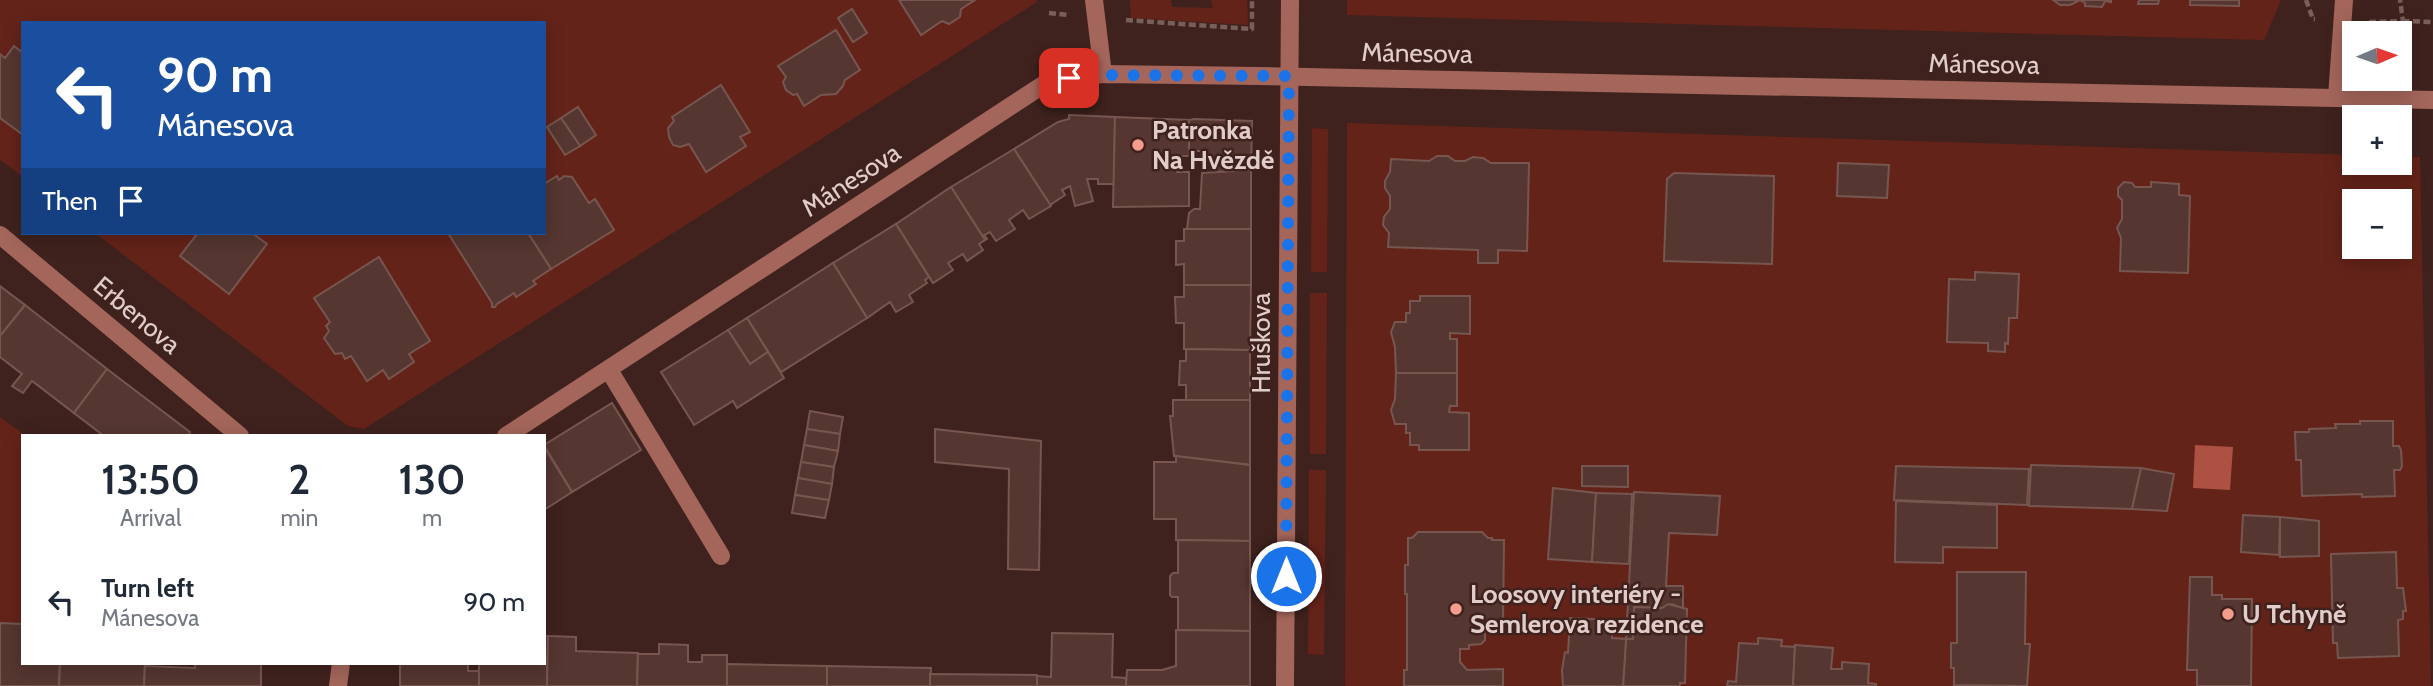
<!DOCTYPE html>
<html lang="en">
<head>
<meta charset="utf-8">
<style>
  body { margin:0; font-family:Cabin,sans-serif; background:#f6f6f7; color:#1f2937; height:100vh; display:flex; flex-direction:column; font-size:26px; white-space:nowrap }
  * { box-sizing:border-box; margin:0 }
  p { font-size:23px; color:#747a83 }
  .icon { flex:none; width:38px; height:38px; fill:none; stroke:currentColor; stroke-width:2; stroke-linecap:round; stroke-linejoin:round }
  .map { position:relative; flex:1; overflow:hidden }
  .panel { position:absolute; left:21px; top:434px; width:525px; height:231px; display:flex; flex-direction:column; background:#fff; border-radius:0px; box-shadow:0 4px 18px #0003 }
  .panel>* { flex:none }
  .top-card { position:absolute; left:21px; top:21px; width:525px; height:214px; border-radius:0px; box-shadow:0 4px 18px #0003; background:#1a4fa0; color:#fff; overflow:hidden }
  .needle { width:46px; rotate:88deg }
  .tools { position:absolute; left:2342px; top:21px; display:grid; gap:14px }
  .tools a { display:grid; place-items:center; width:70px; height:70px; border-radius:0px; background:#fff; box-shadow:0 4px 18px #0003; font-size:35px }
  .pin { position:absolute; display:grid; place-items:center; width:60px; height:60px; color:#fff; margin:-30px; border-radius:14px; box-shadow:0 4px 10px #0006 }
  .me { position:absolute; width:77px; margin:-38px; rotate:0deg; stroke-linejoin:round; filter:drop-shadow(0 0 5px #0008) }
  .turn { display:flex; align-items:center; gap:24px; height:147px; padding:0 21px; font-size:32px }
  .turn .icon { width:91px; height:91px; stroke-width:2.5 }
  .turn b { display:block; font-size:49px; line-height:60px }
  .then { display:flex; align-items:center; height:66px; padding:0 21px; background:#0003; gap:14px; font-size:26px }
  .eta { display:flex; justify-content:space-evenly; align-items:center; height:119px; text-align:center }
  .eta b { font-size:42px; font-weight:600; line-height:49px }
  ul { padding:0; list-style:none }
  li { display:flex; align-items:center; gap:21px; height:98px; padding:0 21px }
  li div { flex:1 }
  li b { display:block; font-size:26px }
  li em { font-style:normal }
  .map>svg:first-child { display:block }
  .green { fill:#642319; fill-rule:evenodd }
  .water { fill:#ad5142 }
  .building { fill:#553630; stroke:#785650; stroke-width:2 }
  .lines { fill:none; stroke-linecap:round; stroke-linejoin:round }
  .path { stroke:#785f5a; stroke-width:4.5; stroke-dasharray:7 3.5; stroke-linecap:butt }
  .minor { stroke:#a4665b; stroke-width:18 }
  .route { stroke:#1a73e8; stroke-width:12; stroke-dasharray:0 21.6 }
  .poi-dot { fill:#f49d8d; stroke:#3f221d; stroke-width:2.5 }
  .labels { text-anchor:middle; stroke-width:5; stroke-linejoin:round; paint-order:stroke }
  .street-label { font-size:26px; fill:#e0cdc9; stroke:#3f221d }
  .poi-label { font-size:26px; font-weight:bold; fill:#e0cdc9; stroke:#3f221d; text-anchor:start }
</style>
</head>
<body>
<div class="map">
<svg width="2433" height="686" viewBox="0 0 2433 686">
  <rect width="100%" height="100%" fill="#3f221d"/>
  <!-- green -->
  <g class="green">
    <path d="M 0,0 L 1036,0 L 1037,2 L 364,429 L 348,426 L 95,233 L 544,233 L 544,23 L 23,23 L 23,177 L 0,160 Z"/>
    <path d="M 1130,0 L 1171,0 L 1172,7 L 1210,8 L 1213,7 L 1211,0 L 1247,0 L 1248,25 L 1131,18 Z"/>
    <path d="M 1347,0 L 2281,0 L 2264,40 L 1347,15 Z"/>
    <path d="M 1347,123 L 2354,155 L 2354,163 L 2399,163 L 2399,157 L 2420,157 L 2431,686 L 1345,686 ZM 2354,201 L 2399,201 L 2399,247 L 2354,247 Z"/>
    <path d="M 1312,128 L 1328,129 L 1327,272 L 1311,272 Z"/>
    <path d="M 1310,293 L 1327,293 L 1326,454 L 1310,454 Z"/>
    <path d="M 0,417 L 26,436 L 23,436 L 23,623 L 0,622 Z"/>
    <path d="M 1309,470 L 1326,470 L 1324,655 L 1308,654 Z"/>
  </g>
  <!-- water -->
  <path class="water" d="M 2195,445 L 2233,447 L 2230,490 L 2193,488 Z"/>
  <!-- building -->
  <g class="building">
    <path d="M 899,0 L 975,0 L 961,9 L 960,17 L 949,24 L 942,21 L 921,35 Z"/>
    <path d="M 2053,0 L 2080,0 L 2070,5 L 2060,5 Z"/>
    <path d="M 2080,0 L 2111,0 L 2111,2 L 2105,1 L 2102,7 L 2085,6 L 2085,3 Z"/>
    <path d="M 2139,0 L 2159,0 L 2158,4 L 2138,4 Z"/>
    <path d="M 2190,0 L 2239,0 L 2239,6 L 2190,5 Z"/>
    <path d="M 852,9 L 867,33 L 853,42 L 838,18 Z"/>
    <path d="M 836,30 L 860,70 L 845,80 L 843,86 L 836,94 L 821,95 L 804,106 L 797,94 L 793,95 L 786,90 L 783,82 L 786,77 L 778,66 Z"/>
    <path d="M 14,46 L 23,53 L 22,134 L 0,118 L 0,54 L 5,58 Z"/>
    <path d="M 721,85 L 750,132 L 740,137 L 746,146 L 706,172 L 689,144 L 680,147 L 673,145 L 669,137 L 668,128 L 674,121 L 672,117 Z"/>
    <path d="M 578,107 L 596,135 L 580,146 L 561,118 Z"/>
    <path d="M 1069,115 L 1115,117 L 1114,184 L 1098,184 L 1098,179 L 1087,179 L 1093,201 L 1075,206 L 1070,186 L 1062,190 L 1065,195 L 1050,205 L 1014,149 L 1058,122 L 1069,119 Z"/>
    <path d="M 1115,117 L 1189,120 L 1189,156 L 1176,156 L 1177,172 L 1189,172 L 1189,206 L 1113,207 Z"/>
    <path d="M 561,118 L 580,146 L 565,155 L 547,127 Z"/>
    <path d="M 1194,119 L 1252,121 L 1251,170 L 1214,172 L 1214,159 L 1201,159 L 1201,151 L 1189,151 L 1189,120 Z"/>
    <path d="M 1014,149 L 1051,206 L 1029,219 L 1023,210 L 1009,220 L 1015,229 L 996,241 L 990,232 L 984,235 L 987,239 L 985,240 L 951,187 Z"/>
    <path d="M 1437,156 L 1448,156 L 1455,161 L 1465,161 L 1473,157 L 1483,158 L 1491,163 L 1529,163 L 1527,251 L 1498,250 L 1498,263 L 1478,263 L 1478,250 L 1388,247 L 1389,233 L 1383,225 L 1384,217 L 1390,209 L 1390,196 L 1385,188 L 1385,181 L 1390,172 L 1391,159 L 1429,161 Z"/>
    <path d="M 1838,163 L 1889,165 L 1887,198 L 1837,196 Z"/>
    <path d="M 1251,170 L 1251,229 L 1187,229 L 1189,213 L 1194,209 L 1200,209 L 1202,173 Z"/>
    <path d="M 1674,173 L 1774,176 L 1772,264 L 1664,261 L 1667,179 Z"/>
    <path d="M 557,176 L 559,180 L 564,176 L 572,177 L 589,203 L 595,199 L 614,230 L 551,269 L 528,233 L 544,233 L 544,184 Z"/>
    <path d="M 2124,182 L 2132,183 L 2135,187 L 2151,187 L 2151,182 L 2179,184 L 2179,195 L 2190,196 L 2188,273 L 2120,271 L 2121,238 L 2117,228 L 2122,219 L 2122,200 L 2118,196 L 2118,188 Z"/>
    <path d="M 951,187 L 985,240 L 979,244 L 983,250 L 967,261 L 963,254 L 948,263 L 953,270 L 933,283 L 896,224 Z"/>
    <path d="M 896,224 L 929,277 L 925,280 L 927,283 L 909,295 L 913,302 L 896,312 L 890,302 L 867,318 L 833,263 Z"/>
    <path d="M 1184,229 L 1251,229 L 1251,285 L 1184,285 L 1184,264 L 1176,265 L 1176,241 L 1184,241 Z"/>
    <path d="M 198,233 L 252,233 L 267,244 L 229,294 L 180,256 Z"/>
    <path d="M 448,233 L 528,233 L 551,269 L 533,281 L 536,284 L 516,297 L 514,293 L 497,304 L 495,307 L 492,307 L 492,303 Z"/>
    <path d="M 379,257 L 430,341 L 409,354 L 414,362 L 389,379 L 383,370 L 367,381 L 351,356 L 345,359 L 342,353 L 335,354 L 324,338 L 329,331 L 326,326 L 330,322 L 314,298 Z"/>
    <path d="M 833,263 L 867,318 L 781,372 L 747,318 Z"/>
    <path d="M 1975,272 L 2019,274 L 2017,318 L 2009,318 L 2008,344 L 2005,343 L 2005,352 L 1988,351 L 1988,343 L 1947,342 L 1949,279 L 1975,280 Z"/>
    <path d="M 1184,285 L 1251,285 L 1250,350 L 1184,349 L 1184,323 L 1176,323 L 1175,297 L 1184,297 Z"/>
    <path d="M 0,286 L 25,305 L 0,336 Z"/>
    <path d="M 1420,296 L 1470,296 L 1470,334 L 1450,333 L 1450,339 L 1457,339 L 1457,373 L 1396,373 L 1395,347 L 1391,332 L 1395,322 L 1406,322 L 1406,313 L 1410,313 L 1410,301 L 1420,301 Z"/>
    <path d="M 25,305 L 107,369 L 74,413 L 32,381 L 23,393 L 12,386 L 22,374 L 0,357 L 0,336 Z"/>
    <path d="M 747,318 L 768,352 L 750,364 L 728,330 Z"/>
    <path d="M 728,330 L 750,364 L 768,352 L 784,378 L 737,408 L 733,401 L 694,425 L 661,372 Z"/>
    <path d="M 1186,349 L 1250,350 L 1250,400 L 1186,400 L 1186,385 L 1179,385 L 1180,361 L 1186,361 Z"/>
    <path d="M 107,369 L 190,432 L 188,436 L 104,436 L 74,413 Z"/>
    <path d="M 1396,373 L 1457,373 L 1457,406 L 1450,406 L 1449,412 L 1469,413 L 1469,450 L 1419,450 L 1419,445 L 1410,445 L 1410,433 L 1406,433 L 1406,424 L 1395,424 L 1391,410 L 1395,399 Z"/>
    <path d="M 1173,400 L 1250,400 L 1250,465 L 1174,456 L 1170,416 L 1173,416 Z"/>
    <path d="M 612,403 L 641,450 L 572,492 L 544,445 Z"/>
    <path d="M 810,411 L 843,417 L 840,434 L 807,429 Z"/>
    <path d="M 2360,421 L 2393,421 L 2393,446 L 2399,446 L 2401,450 L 2402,466 L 2400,470 L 2394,470 L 2395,496 L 2362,497 L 2362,494 L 2302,496 L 2301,460 L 2296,460 L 2295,432 L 2309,432 L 2309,429 L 2336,428 L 2335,424 L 2360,424 Z"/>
    <path d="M 807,429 L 840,434 L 838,451 L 804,445 Z"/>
    <path d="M 935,429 L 1041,441 L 1039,570 L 1008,569 L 1009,469 L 935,462 Z"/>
    <path d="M 804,445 L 838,451 L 834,467 L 801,462 Z"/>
    <path d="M 544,447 L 572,492 L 544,510 Z"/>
    <path d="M 1176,456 L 1250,465 L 1250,541 L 1176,540 L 1176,519 L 1154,519 L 1154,462 L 1176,462 Z"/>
    <path d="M 801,462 L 834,467 L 832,484 L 798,478 Z"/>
    <path d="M 2031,465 L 2141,468 L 2132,509 L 2029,506 Z"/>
    <path d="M 1582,466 L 1628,466 L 1628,487 L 1582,486 Z"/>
    <path d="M 1896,466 L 2029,469 L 2027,505 L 1894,500 Z"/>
    <path d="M 2141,468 L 2174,474 L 2167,511 L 2132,509 Z"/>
    <path d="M 798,478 L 832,484 L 829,500 L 795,495 Z"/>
    <path d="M 1553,488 L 1596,493 L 1592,562 L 1548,559 Z"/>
    <path d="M 1634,492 L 1720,496 L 1717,535 L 1669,533 L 1666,586 L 1683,586 L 1683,609 L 1672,604 L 1662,608 L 1634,607 L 1633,639 L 1626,639 Z"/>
    <path d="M 1596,493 L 1632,494 L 1629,564 L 1592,562 Z"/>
    <path d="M 795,495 L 829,500 L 825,518 L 792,513 Z"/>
    <path d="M 1896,501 L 1997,505 L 1997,548 L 1943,547 L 1943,563 L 1895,562 Z"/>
    <path d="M 2243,515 L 2280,517 L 2279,555 L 2241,552 Z"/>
    <path d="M 2280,517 L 2319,521 L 2319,556 L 2280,557 Z"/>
    <path d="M 1418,532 L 1482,532 L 1488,538 L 1492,538 L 1492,540 L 1504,540 L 1503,623 L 1483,623 L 1485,624 L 1485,640 L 1481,644 L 1469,645 L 1469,649 L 1460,649 L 1460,662 L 1467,670 L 1503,669 L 1503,686 L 1404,686 L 1404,670 L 1407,670 L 1407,594 L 1405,594 L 1405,565 L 1408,565 L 1408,538 L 1412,538 Z"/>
    <path d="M 1178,540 L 1250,541 L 1250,631 L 1178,630 L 1178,597 L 1172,597 L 1170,595 L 1170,576 L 1173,573 L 1178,573 Z"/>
    <path d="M 2396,552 L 2397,588 L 2403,588 L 2406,611 L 2403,611 L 2403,619 L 2398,620 L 2399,656 L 2338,658 L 2337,643 L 2333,643 L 2331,554 Z"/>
    <path d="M 1957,572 L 2026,572 L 2025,644 L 2030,644 L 2027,686 L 1954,685 L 1954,668 L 1951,668 L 1951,643 L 1957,643 Z"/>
    <path d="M 2190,577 L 2212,577 L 2212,595 L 2222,595 L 2222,599 L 2252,599 L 2251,686 L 2197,686 L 2197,670 L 2187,670 Z"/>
    <path d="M 1668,604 L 1687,609 L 1685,683 L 1680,683 L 1680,686 L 1623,686 L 1626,639 L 1633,639 L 1634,607 L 1662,608 Z"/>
    <path d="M 1570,618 L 1613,620 L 1612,638 L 1626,639 L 1623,686 L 1563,686 L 1562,670 L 1565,652 L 1568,653 Z"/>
    <path d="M 0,623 L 23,624 L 23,663 L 60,663 L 59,686 L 0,686 Z"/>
    <path d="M 1176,630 L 1250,631 L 1250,686 L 1126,686 L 1127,670 L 1162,670 L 1176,666 Z"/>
    <path d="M 1052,633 L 1113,634 L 1112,677 L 1126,678 L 1126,686 L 1037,686 L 1037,676 L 1051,677 Z"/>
    <path d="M 544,636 L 548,636 L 547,686 L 479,686 L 479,663 L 544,663 Z"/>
    <path d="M 548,636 L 576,637 L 576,651 L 638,653 L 637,686 L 547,686 Z"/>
    <path d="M 1758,638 L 1782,640 L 1781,646 L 1795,647 L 1793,686 L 1727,686 L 1728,681 L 1736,682 L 1739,643 L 1758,644 Z"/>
    <path d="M 659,644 L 688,645 L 688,662 L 702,662 L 702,655 L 727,655 L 727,686 L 637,686 L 638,654 L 659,654 Z"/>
    <path d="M 1795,645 L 1833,648 L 1831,669 L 1842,669 L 1842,662 L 1869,664 L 1868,683 L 1876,684 L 1876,686 L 1793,686 Z"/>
    <path d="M 60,663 L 145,663 L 144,686 L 59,686 Z"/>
    <path d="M 195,663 L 261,663 L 261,686 L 144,686 L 145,666 L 195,668 Z"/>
    <path d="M 400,663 L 468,663 L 468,671 L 479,671 L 479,686 L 400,686 Z"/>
    <path d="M 727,664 L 827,666 L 827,686 L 727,686 Z"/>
    <path d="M 827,666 L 931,668 L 930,686 L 827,686 Z"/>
    <path d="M 930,674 L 1037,675 L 1037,686 L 930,686 Z"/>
  </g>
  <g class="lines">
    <!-- path -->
    <g class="path">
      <path d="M 2306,0 L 2313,19 L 2315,19"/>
      <path d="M 1049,13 L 1069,15"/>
      <path d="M 1126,20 L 1252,29 L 1252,0"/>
      <path d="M 2369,22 L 2403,21 L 2400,0"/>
      <path d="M 2401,74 L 2403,21 L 2433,22"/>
    </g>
    <!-- minor -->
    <g class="minor">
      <path d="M 1094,0 L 1103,74"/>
      <path d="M 2337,97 L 2344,0"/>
      <path d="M 0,235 L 240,436"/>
      <path d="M 609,370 L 721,556"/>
      <path d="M 506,436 L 1046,83 L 1056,79 L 1103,74 L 1258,76 L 2433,100"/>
      <path d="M 338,686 L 341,663"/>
      <path d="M 1285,686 L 1290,0"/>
    </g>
  </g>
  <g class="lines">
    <!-- route -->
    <path class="route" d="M 1069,78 L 1103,75 L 1289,76 L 1286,576"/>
  </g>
  <!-- markers -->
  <g class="poi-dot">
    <circle cx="1138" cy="145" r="7"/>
    <circle cx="1456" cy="609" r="7"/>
    <circle cx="2228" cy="614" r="7"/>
  </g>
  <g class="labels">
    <!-- street labels -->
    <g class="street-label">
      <text transform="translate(1417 53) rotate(1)" y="9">Mánesova</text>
      <text transform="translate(1984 64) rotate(1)" y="9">Mánesova</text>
      <text transform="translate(851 180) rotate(-33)" y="9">Mánesova</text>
      <text transform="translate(137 315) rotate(40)" y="9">Erbenova</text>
      <text transform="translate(1261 343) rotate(-90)" y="9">Hruškova</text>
    </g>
    <!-- poi labels -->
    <g class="poi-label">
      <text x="1152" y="139">Patronka<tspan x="1152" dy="30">Na Hvězdě</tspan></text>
      <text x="1470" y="603">Loosovy interiéry -<tspan x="1470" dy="30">Semlerova rezidence</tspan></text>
      <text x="2242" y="623">U Tchyně</text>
    </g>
  </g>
</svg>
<div class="tools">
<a><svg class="needle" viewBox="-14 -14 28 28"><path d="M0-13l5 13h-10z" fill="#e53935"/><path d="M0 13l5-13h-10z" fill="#747a83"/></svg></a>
<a>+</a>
<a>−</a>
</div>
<div class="pin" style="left:1069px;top:78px;background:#d93025"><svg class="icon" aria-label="arrive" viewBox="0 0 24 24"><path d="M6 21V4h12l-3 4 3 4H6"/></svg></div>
<svg class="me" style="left:1286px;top:576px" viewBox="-20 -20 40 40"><circle r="17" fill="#1a73e8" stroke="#fff" stroke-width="3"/><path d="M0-11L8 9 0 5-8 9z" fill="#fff"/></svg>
<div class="top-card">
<div class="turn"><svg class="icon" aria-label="left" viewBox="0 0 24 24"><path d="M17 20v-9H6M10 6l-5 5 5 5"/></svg><div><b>90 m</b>Mánesova</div></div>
<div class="then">Then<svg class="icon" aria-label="arrive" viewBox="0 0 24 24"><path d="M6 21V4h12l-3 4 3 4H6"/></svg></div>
</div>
<section class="panel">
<div class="eta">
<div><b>13:50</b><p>Arrival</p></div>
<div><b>2</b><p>min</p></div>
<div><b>130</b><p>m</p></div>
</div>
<ul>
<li><svg class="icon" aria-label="left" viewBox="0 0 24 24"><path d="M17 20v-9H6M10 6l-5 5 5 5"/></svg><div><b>Turn left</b><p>Mánesova</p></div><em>90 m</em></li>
</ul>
</section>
</div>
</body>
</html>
